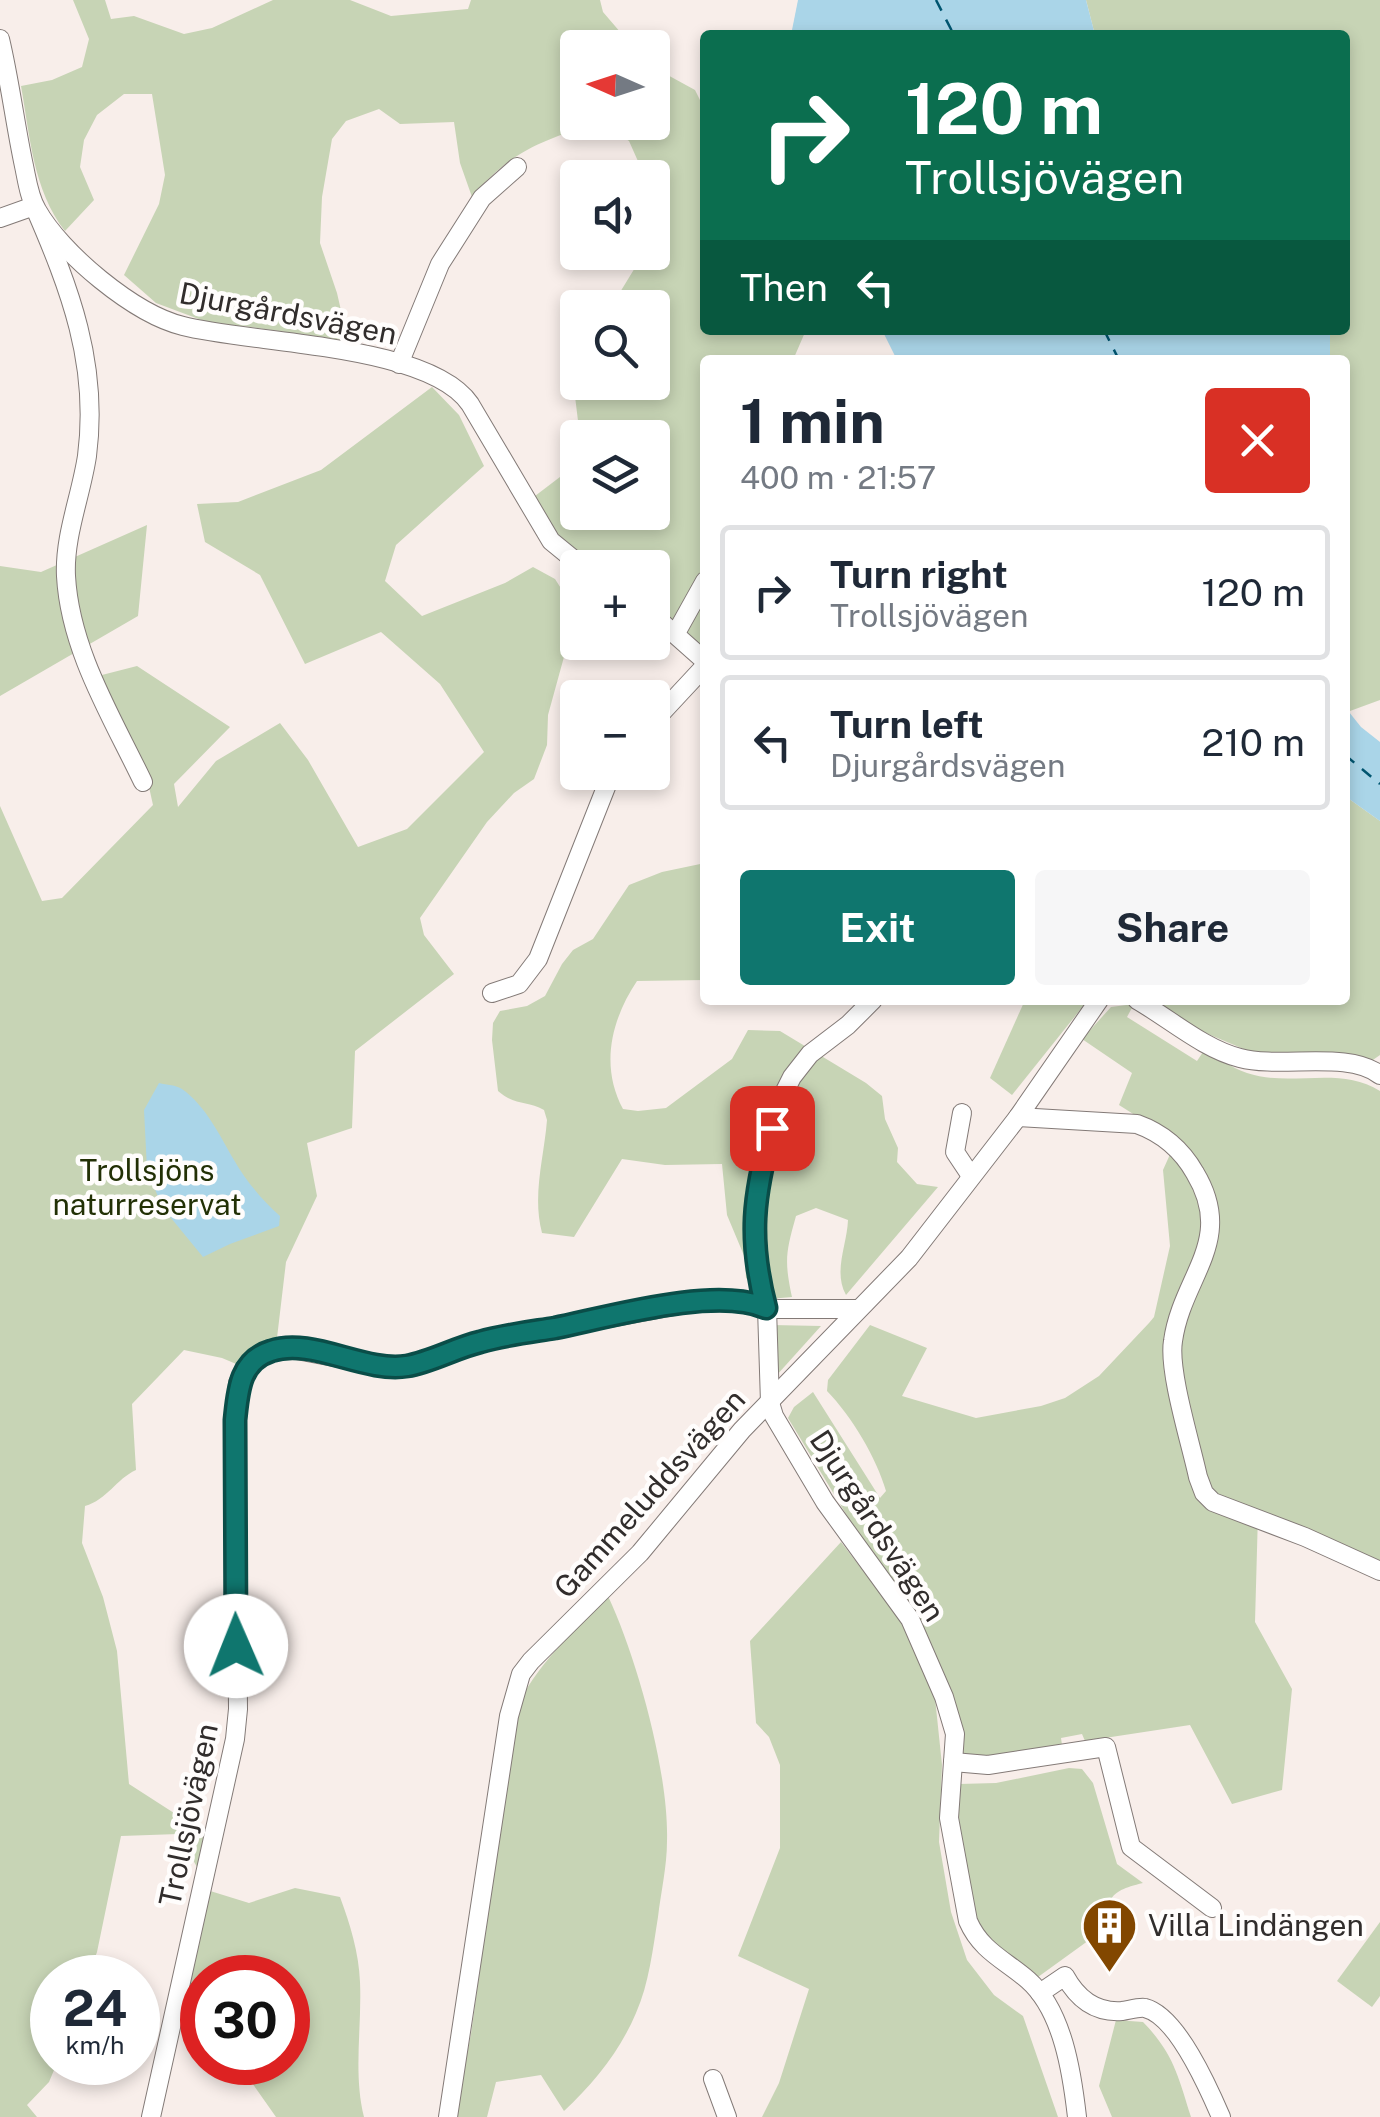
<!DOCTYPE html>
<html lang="en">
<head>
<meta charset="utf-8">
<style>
  body { margin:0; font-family:"Public Sans",sans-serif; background:#f6f6f7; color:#1f2937; height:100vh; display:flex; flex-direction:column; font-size:38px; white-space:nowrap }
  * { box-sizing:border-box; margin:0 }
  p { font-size:32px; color:#747a83 }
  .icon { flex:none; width:55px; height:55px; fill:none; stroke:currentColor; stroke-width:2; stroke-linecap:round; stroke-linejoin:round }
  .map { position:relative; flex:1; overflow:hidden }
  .panel { position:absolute; left:700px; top:355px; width:650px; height:650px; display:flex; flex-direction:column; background:#fff; border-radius:10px; box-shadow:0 5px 15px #0003 }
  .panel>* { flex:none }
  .top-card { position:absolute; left:700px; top:30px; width:650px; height:305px; border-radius:10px; box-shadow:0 5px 15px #0003; background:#0b6e4f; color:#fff; overflow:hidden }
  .needle { width:65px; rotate:273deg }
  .buttons { position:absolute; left:560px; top:30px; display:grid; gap:20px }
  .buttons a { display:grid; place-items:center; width:110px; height:110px; border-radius:10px; background:#fff; box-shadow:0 5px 15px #0003; font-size:50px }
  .speed { position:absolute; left:30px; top:1955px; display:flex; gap:20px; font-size:50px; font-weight:700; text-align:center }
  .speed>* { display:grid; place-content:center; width:130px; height:130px; border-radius:50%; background:#fff; box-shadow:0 5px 15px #0003; line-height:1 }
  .speed small { font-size:25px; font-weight:400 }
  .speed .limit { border:15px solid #d22; background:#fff; color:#111 }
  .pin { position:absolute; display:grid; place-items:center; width:85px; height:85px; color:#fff; margin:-42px; border-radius:20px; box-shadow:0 5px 15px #0006 }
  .me { position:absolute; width:110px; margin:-55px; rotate:359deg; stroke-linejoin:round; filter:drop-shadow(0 0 8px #0008) }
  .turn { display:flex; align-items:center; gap:35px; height:210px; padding:0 40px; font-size:45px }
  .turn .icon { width:130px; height:130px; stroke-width:2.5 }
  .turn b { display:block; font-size:70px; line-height:85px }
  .then { display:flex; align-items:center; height:95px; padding:0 40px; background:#0003; gap:20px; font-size:38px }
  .round { display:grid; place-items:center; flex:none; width:105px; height:105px; border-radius:10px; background:#f6f6f7 }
  .headline { display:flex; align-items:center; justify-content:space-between; height:170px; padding:0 40px }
  h1 { font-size:60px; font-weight:700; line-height:75px }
  .button { display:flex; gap:20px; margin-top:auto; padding:20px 40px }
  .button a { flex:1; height:115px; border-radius:10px; background:#0f766e; color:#fff; font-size:40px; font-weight:700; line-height:115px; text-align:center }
  .button a+a { background:#f6f6f7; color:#1f2937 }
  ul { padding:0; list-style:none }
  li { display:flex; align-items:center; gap:30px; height:135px; margin:0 20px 15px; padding:0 20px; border:5px solid #e0e1e3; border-radius:10px }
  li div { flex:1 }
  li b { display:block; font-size:38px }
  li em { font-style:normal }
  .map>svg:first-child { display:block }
  .green { fill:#c7d4b5 }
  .water { fill:#aad5e8 }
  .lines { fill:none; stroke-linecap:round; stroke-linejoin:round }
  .ferry { stroke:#005570; stroke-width:2.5; stroke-dasharray:12 10; stroke-linecap:butt }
  .minor-casing { stroke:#837a77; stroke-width:20 }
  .minor { stroke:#fff; stroke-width:18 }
  .route-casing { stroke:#0a4d48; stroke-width:25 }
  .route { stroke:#0f766e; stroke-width:18 }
  .labels { text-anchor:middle; stroke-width:9; stroke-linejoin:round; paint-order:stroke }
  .street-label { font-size:30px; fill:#312d2c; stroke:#fffdfc }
  .park-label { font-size:30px; fill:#223005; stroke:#fffdfc }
  .poi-label { font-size:30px; fill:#312d2c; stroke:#fffdfc; text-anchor:start }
</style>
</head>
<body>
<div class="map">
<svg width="1380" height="2117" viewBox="0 0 1380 2117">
  <rect width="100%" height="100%" fill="#f8eeea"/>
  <!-- green -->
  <g class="green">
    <path d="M 73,0 L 105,0 L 111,19 L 134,16 L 184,34 L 212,28 L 273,0 L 350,0 L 391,16 L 468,9 L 471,0 L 600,0 L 603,12 L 633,47 L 578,48 L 578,122 L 596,123 C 542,141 510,151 472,197 L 460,163 L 454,122 L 400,124 L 379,109 L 346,121 L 332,139 L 322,197 L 320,243 L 337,293 L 348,341 L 243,326 L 220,327 L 156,303 L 124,275 L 159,204 L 165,175 L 152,94 L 124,94 L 97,115 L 84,140 L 80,167 L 94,200 L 65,231 C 33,190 30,136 21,86 L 52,80 L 82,67 L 89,39 Z"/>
    <path d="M 1086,0 L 1380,0 L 1380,700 L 1350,711 L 1345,707 L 1345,360 L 1330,360 L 1330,330 L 1345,330 L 1345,35 L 1095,35 Z"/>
    <path d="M 653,67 L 695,90 L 705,110 L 705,330 L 806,330 L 793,360 L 705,360 L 705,648 L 653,603 L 652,568 L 595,567 L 561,540 L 535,496 L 577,464 L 578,512 L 652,512 L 652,438 L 580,437 L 572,372 L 577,332 L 578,382 L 652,382 L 652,308 L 611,307 L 644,253 L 652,252 L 659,208 L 653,193 L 652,178 L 645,177 L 629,141 L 602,123 L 652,122 Z"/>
    <path d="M 432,387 L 459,415 L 484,466 L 396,545 L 385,581 L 422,616 L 505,583 L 533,567 L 555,579 L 573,607 L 570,635 L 548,715 L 547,745 L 534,779 L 514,793 L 487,822 L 420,918 L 424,935 L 454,974 L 355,1051 L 352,1128 L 307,1143 L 317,1196 L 286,1262 L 277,1338 L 241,1366 L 222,1358 L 184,1350 L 132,1404 L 136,1470 C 116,1479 107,1500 85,1506 L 82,1543 L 103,1597 L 117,1651 L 129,1784 L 205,1833 L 197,1867 L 178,1834 L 121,1836 L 97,1952 L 88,1977 L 52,1978 L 52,2062 L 57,2063 L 49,2082 L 27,2105 L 37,2117 L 0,2117 L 0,806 L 42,901 L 62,898 L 153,805 L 147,778 L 98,676 L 137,666 L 230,727 L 174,784 L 178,807 L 216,761 L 280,723 L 308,760 L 358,847 L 407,829 L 484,752 L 440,684 L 381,632 L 305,664 L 260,575 L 205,542 L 197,504 L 238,502 L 321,470 Z"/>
    <path d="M 147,525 L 138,616 L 0,696 L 0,566 L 41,572 Z"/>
    <path d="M 1345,796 L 1380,821 L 1380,1055 L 1370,1062 L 1253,1053 L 1201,1031 L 1149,1000 L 1345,1000 Z"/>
    <path d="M 705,863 L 705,980 L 637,981 C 611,1020 600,1066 623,1109 L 638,1111 L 666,1108 L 732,1059 L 748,1030 L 780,1031 L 866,1083 L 882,1096 L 885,1119 L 898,1148 L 897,1162 L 917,1184 L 938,1187 L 846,1295 C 833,1272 847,1245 848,1220 L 816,1208 L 796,1216 C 786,1252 784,1260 792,1297 L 769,1299 L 746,1278 L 745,1258 L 727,1215 L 722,1164 L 665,1165 L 622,1159 L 574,1237 L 542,1233 C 532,1195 544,1158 547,1120 L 544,1110 C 527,1100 515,1106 498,1091 L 492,1040 L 493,1023 L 500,1011 L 527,1006 L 545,996 L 562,964 L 573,950 L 593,939 L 629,885 L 662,872 Z"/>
    <path d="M 1025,1000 L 1088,1000 L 1012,1095 L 990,1078 Z"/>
    <path d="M 1134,1004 L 1127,1017 L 1197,1061 L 1205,1049 C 1218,1057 1231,1068 1247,1073 C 1291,1088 1339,1065 1380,1091 L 1380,1563 L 1258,1514 L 1255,1622 L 1292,1689 L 1282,1790 L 1232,1804 L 1190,1725 L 1085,1741 L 1082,1734 L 1061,1738 L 1062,1745 L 979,1762 L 958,1757 L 908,1603 L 852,1524 L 788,1418 L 794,1407 L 813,1392 L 880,1498 L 886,1491 C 876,1457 852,1417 827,1391 L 828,1380 L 870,1325 L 927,1348 L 902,1396 L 976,1418 L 1041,1406 L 1065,1398 L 1099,1376 L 1149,1323 L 1154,1317 L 1170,1246 L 1163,1170 L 1176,1141 L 1119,1105 L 1132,1073 L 1082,1039 L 1111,1007 Z"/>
    <path d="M 772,1325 L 821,1326 L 776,1376 Z"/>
    <path d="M 841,1542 L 874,1585 L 898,1609 L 935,1698 L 942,1765 L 939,1842 L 951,1912 L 967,1960 L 994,1995 L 1023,2016 L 1058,2117 L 762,2117 L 779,2083 L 809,1989 L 738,1956 L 780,1848 L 780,1765 L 769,1737 L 756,1723 L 750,1641 Z"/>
    <path d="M 608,1596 C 637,1658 669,1773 667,1841 C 667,1866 661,1892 658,1917 C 653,1948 649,1984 636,2013 C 620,2051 594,2083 564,2111 L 541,2075 L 496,2082 L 487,2117 L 454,2117 L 471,2034 L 515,1712 C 534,1666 574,1632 608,1596 Z"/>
    <path d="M 1069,1768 L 1082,1769 L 1093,1783 L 1117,1864 L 1143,1883 C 1105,1892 1111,1899 1103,1930 L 1038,1977 L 1008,1958 L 976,1924 L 955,1818 L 959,1784 L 996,1783 Z"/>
    <path d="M 295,1888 L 340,1897 C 350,1924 359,1953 360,1982 C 362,2027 353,2073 364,2117 L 276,2117 L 238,2063 L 288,2062 L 288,1978 L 202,1978 L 202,2033 L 183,2022 L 207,1890 L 249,1903 Z"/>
    <path d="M 1380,1922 L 1380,1996 L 1372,2007 L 1337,1981 Z"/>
    <path d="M 1116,2020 L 1143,2022 C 1174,2054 1178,2076 1191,2117 L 1112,2117 L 1099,2086 Z"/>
  </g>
  <!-- water -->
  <g class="water">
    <path d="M 798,0 L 1086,0 L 1095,35 L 791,35 Z"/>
    <path d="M 882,330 L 1330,330 L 1330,360 L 897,360 Z"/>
    <path d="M 1345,707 L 1361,727 L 1380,742 L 1380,821 L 1345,796 Z"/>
    <path d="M 159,1083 C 167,1085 176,1085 182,1089 C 206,1106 220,1136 234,1160 C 246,1181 262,1200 280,1216 L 279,1226 L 230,1244 L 203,1257 L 162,1207 L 147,1169 L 144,1110 Z"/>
  </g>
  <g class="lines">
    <!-- ferry -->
    <g class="ferry">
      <path d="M 936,0 L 954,35"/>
      <path d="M 1104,330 L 1119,360"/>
      <path d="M 1345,755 L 1380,784"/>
    </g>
    <defs>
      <g id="minor">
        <path d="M 0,39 C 10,81 15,124 24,166 C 27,180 29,197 37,210 C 61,253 134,314 183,326 C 253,344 429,344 470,404 L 551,541 L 584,568"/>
        <path d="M 0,218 L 34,206 C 70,289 99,364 87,456 C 81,496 64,536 66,576 C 70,650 112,717 143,782"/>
        <path d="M 399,364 L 440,264 L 482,198 L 517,167"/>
        <path d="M 652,614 L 705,661"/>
        <path d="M 676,633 L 705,581"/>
        <path d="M 652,723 L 705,666"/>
        <path d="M 492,993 L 519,984 L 538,959 L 612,772"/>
        <path d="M 873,1000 L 848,1025 L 810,1054 L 792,1077 L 781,1099 L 764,1157 L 753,1240 L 767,1308 L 770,1403 L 774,1416 L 825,1502 L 910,1619 L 944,1697 L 955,1734 L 949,1818 L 968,1921 C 981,1951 1005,1960 1028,1980 C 1063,2011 1072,2073 1077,2117"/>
        <path d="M 1137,1000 C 1170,1019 1204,1049 1240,1058 C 1281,1069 1348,1050 1380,1075"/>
        <path d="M 962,1113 L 955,1152 L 971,1176"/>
        <path d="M 1018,1117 L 1137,1124 C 1162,1133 1182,1150 1195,1173 C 1236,1241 1182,1276 1173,1341 C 1168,1371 1191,1444 1198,1477 L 1204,1493 L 1213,1502 L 1305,1537 L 1380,1571"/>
        <path d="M 953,1762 L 988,1765 L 1106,1747 L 1131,1847 L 1212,1908"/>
        <path d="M 1040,1993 L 1065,1976 C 1077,1998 1095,2013 1122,2011 C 1129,2010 1139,2007 1145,2008 C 1177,2016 1209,2089 1221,2117"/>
        <path d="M 713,2079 L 727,2117"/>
        <path d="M 151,2117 L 235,1739 L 238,1709 L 235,1420 L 238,1383 L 251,1363 L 268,1351 L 286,1348 L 376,1365 L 406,1366 L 481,1342 L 690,1303 L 731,1302 L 777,1309 L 857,1309"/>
        <path d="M 448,2117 L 509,1716 L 521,1674 L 531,1661 L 640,1553 L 742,1430 L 909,1258 L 1018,1117 L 1099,1000"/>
      </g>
    </defs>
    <!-- minor casing -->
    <use href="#minor" class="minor-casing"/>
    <!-- minor -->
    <use href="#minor" class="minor"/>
  </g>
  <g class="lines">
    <defs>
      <path id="route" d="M 236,1646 L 235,1420 C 238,1392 239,1361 271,1351 C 312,1337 364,1373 407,1366 C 431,1362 455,1348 480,1342 C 504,1335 530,1332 555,1328 C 609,1317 716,1286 766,1308 C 748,1239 753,1196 772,1128"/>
    </defs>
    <!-- route casing -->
    <use href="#route" class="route-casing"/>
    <!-- route -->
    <use href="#route" class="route"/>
  </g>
  <!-- icons -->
  <defs>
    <symbol id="building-pin" viewBox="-11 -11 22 30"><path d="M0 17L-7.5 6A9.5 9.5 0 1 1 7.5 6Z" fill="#824700" stroke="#fffdfc"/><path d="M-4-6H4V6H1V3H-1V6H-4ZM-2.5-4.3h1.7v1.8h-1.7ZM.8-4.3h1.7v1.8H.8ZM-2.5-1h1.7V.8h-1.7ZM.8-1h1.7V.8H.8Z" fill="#fff"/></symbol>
  </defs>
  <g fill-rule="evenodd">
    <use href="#building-pin" x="1078" y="1894" width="63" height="86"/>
  </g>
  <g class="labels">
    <!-- street labels -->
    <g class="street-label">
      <text transform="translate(288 314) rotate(11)" y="10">Djurgårdsvägen</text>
      <text transform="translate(650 1494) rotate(-48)" y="10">Gammeluddsvägen</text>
      <text transform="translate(877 1526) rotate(57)" y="10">Djurgårdsvägen</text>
      <text transform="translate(189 1815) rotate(-78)" y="10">Trollsjövägen</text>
    </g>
    <!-- park labels -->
    <g class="park-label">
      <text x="147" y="1181">Trollsjöns<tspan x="147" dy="34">naturreservat</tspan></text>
    </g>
    <!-- poi labels -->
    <g class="poi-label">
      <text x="1148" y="1936">Villa Lindängen</text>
    </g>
  </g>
</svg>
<div class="buttons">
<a><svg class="needle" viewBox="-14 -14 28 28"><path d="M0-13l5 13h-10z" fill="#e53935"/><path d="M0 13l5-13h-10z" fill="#747a83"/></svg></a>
<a><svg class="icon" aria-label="sound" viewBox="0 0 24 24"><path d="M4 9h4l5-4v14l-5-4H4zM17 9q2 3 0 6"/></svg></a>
<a><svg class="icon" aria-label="search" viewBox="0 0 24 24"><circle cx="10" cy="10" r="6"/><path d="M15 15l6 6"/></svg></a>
<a><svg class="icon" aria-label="layers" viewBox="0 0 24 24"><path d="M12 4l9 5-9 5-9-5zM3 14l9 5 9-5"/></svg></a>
<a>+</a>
<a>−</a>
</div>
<div class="speed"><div>24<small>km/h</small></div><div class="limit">30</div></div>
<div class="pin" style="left:772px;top:1128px;background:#d93025"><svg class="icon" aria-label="arrive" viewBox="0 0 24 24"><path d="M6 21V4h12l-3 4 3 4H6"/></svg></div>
<svg class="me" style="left:236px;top:1646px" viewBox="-20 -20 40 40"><circle r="19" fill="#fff"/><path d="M0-13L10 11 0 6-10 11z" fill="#0f766e"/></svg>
<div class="top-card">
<div class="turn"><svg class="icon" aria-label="right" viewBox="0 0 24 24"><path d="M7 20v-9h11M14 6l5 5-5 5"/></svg><div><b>120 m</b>Trollsjövägen</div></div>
<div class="then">Then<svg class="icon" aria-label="left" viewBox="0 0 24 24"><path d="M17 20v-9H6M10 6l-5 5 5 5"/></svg></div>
</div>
<section class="panel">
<div class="headline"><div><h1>1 min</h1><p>400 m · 21:57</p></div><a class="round" style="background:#d93025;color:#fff"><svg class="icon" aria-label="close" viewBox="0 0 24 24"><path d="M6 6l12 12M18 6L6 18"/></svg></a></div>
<ul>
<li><svg class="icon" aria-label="right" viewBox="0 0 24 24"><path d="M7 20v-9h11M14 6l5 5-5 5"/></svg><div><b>Turn right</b><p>Trollsjövägen</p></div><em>120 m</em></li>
<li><svg class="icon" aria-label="left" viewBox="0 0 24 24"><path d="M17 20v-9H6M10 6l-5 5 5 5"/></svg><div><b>Turn left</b><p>Djurgårdsvägen</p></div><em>210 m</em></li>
</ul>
<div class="button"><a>Exit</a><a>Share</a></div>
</section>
</div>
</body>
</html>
